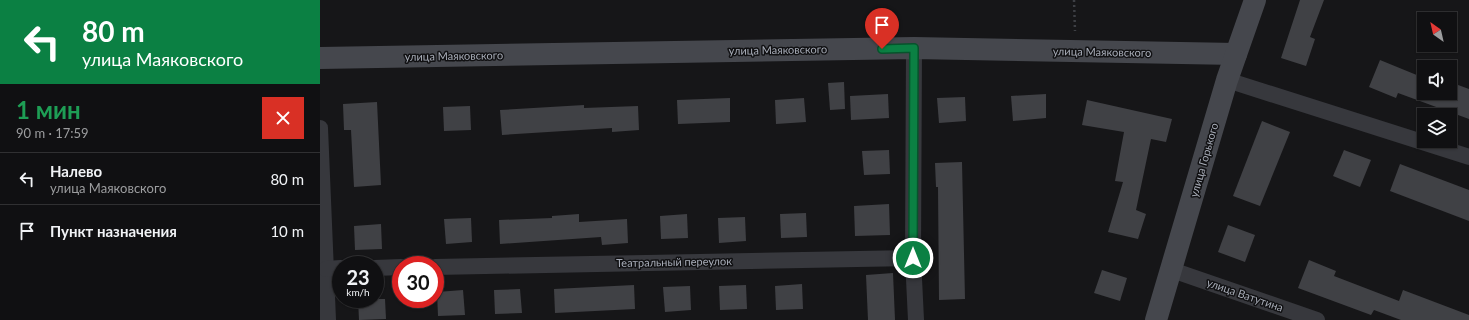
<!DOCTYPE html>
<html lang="ru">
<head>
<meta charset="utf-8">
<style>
  body { margin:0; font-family:Lato,sans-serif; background:#1e1e20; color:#f1f3f6; height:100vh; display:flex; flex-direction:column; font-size:15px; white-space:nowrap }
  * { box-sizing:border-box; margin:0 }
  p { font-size:13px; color:#9c9d9f }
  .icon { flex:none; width:22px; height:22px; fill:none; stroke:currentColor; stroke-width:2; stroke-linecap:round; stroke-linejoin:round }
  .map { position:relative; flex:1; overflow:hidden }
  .drawer { display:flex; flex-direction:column; background:#101012; width:320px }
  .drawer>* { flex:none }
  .guide { background:#0b8043; color:#fff; overflow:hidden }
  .needle { width:26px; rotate:326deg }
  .buttons { position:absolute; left:1097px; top:12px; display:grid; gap:8px }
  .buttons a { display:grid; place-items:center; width:40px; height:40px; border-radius:0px; background:#101012; box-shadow:0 1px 3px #0004,0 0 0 1px #303032; font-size:20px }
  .speed { position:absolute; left:12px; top:256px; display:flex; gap:8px; font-size:20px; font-weight:700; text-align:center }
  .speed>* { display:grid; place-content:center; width:52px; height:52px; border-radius:50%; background:#101012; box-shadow:0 1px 3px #0004,0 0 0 1px #303032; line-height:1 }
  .speed small { font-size:10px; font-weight:400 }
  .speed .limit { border:6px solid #d22; background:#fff; color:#111 }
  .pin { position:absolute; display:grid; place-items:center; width:34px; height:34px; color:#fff; margin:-41px -17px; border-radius:50% 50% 50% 0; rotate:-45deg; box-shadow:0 0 4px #0007 }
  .pin .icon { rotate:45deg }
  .me { position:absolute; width:44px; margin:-22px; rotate:0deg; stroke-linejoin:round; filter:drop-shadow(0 0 3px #0008) }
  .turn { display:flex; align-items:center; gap:14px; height:84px; padding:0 16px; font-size:18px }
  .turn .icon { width:52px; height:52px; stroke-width:2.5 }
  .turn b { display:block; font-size:28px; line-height:34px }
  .round { display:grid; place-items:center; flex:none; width:42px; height:42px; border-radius:0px; background:#1e1e20 }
  .overview { display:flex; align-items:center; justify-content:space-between; height:68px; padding:0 16px }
  h1 { font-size:24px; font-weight:700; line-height:30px; color:#1e9e55 }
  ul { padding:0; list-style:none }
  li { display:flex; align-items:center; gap:12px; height:52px; padding:0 16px; border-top:1px solid #303032 }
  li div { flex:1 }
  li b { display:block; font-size:15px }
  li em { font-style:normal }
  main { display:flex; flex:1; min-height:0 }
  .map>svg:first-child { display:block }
  .building { fill:#404145 }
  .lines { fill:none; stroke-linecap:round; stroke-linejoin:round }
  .path { stroke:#3d3f44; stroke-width:2.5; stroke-dasharray:2 3; stroke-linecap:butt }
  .street { stroke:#37383d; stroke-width:16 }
  .secondary { stroke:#45474d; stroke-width:22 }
  .route-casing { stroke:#07532c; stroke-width:10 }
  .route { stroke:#0b8043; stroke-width:7 }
  .labels { text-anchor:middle; stroke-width:3; stroke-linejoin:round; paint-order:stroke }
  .street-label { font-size:11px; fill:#a8adb8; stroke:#111113 }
</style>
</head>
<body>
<main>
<section class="drawer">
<div class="guide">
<div class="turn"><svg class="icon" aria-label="left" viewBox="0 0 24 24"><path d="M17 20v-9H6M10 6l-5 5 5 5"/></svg><div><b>80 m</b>улица Маяковского</div></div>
</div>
<div class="overview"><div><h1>1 мин</h1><p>90 m · 17:59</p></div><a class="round" style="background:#d93025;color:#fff"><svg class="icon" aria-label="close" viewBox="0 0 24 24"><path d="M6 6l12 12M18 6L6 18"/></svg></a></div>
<ul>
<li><svg class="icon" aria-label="left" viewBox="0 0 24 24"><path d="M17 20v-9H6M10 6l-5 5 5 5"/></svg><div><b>Налево</b><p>улица Маяковского</p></div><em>80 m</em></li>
<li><svg class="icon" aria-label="arrive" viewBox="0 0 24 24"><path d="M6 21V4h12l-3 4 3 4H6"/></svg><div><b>Пункт назначения</b></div><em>10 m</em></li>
</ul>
</section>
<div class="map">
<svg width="1149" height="320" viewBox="0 0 1149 320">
  <rect width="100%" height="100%" fill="#161618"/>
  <!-- building -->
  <g class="building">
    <path d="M 980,0 L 1004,0 L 990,37 L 995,39 L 986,66 L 961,58 Z"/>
    <path d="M 1060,60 L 1104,78 L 1104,93 L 1130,93 L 1130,82 L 1149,89 L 1149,119 L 1078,93 L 1076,98 L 1049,87 Z"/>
    <path d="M 524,82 L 525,109 L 510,110 L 508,83 Z"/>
    <path d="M 568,94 L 569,118 L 531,120 L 530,96 Z"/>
    <path d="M 726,94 L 726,118 L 693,121 L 691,96 Z"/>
    <path d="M 645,97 L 646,121 L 619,123 L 617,98 Z"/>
    <path d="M 410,98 L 410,122 L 358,124 L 357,100 Z"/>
    <path d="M 484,98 L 486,122 L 456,124 L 455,100 Z"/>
    <path d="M 767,100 L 852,119 L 846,142 L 831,139 L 816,210 L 826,214 L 818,239 L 788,232 L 803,182 L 795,181 L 804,132 L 762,125 Z"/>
    <path d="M 57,102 L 61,185 L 34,187 L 31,130 L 24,130 L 23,104 Z"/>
    <path d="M 264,105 L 264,108 L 318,106 L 319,130 L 292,132 L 292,128 L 182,135 L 180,110 Z"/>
    <path d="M 150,106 L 151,130 L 124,131 L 123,107 Z"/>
    <path d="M 942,121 L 970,132 L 940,206 L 913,196 Z"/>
    <path d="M 569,150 L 570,174 L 544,175 L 542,151 Z"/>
    <path d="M 1024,150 L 1051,160 L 1040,187 L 1013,176 Z"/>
    <path d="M 642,162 L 645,299 L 619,300 L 618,187 L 616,187 L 615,163 Z"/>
    <path d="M 1080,164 L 1149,190 L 1149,221 L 1070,191 Z"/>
    <path d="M 569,204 L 570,235 L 535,236 L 534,206 Z"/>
    <path d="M 486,213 L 487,237 L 461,238 L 460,214 Z"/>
    <path d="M 259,214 L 259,222 L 307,219 L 308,243 L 282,245 L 281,237 L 180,244 L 179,220 L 232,218 L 232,216 Z"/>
    <path d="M 367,214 L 368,238 L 341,239 L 340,216 Z"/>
    <path d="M 425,217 L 426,241 L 399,243 L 398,218 Z"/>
    <path d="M 151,218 L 152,242 L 126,244 L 124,219 Z"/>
    <path d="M 61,224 L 62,249 L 35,250 L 34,226 Z"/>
    <path d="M 908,225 L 935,235 L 925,262 L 898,252 Z"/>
    <path d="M 989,260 L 1016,271 L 1014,276 L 1079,301 L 1083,290 L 1149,315 L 1149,320 L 1081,320 L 1054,310 L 1051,315 L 978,288 Z"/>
    <path d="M 782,270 L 807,278 L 800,301 L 774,293 Z"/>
    <path d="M 573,273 L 575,320 L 548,320 L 546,275 Z"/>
    <path d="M 482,284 L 483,309 L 456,310 L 455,286 Z"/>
    <path d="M 314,285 L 315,309 L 235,313 L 234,289 Z"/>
    <path d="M 426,285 L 427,309 L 400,310 L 399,286 Z"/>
    <path d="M 370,286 L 371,310 L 345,312 L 343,287 Z"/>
    <path d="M 200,289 L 202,313 L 175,314 L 174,290 Z"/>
    <path d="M 143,290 L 145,315 L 118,316 L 117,292 Z"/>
    <path d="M 38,299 L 65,299 L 66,319 L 39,320 Z"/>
  </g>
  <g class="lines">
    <!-- path -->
    <path class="path" d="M 754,0 L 755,31"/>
    <!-- street -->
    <g class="street">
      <path d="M 594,48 L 593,258 L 596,320"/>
      <path d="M 907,80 L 1149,157"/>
      <path d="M 0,128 L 8,320"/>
      <path d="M 115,267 L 593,258"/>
      <path d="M 55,268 L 81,267"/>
      <path d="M 6,269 L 21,268"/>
      <path d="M 852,270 L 997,320"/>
    </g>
    <!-- secondary -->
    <g class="secondary">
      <path d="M 0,58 L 594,48 L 916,54"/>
      <path d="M 836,320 L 907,80 L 935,0"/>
    </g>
  </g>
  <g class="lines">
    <defs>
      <path id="route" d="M 562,49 L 594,48 L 593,258"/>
    </defs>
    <!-- route casing -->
    <use href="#route" class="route-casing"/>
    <!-- route -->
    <use href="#route" class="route"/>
  </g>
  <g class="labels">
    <!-- street labels -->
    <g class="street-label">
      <text transform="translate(458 50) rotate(-1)" y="4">улица Маяковского</text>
      <text transform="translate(782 52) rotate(1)" y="4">улица Маяковского</text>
      <text transform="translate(134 56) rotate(-1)" y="4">улица Маяковского</text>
      <text transform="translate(884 160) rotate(-74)" y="4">улица Горького</text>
      <text transform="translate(354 262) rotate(-1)" y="4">Театральный переулок</text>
      <text transform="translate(925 295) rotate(19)" y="4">улица Ватутина</text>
    </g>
  </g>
</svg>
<div class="buttons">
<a><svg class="needle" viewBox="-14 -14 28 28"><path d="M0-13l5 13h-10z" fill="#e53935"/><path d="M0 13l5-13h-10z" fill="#9c9d9f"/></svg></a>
<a><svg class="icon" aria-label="sound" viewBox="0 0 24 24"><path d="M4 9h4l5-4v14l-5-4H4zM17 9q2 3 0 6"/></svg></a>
<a><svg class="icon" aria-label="layers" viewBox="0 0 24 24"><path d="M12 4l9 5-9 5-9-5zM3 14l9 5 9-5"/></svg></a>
</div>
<div class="speed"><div>23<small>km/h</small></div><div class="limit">30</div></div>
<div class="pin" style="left:562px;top:49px;background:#d93025"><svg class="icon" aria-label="arrive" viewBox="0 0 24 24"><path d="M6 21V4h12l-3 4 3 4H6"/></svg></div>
<svg class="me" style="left:593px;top:258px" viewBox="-20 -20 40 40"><circle r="17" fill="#0b8043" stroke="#fff" stroke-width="3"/><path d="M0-11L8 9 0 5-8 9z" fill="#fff"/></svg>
</div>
</main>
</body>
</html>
